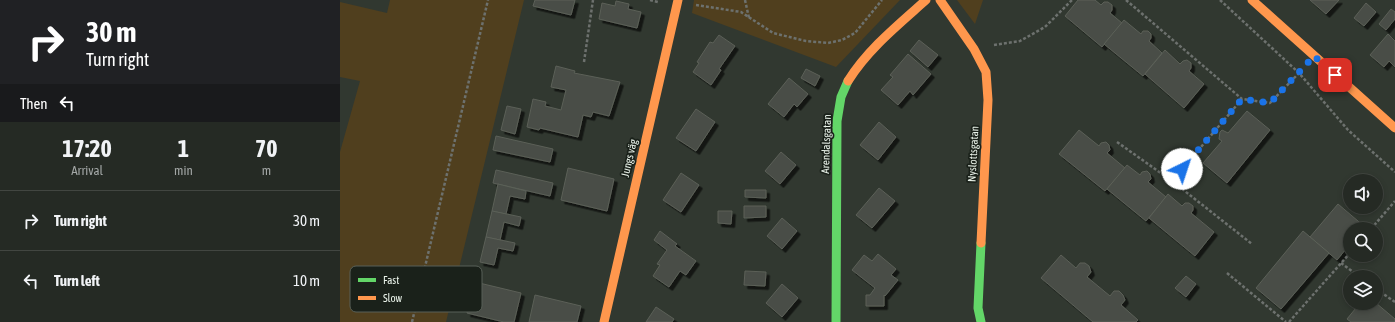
<!DOCTYPE html>
<html lang="en">
<head>
<meta charset="utf-8">
<style>
  body { margin:0; font-family:"Asap Condensed",sans-serif; background:#313631; color:#f1f3f6; height:100vh; display:flex; flex-direction:column; font-size:15px; white-space:nowrap }
  * { box-sizing:border-box; margin:0 }
  p { font-size:13px; color:#a3a7a6 }
  .icon { flex:none; width:22px; height:22px; fill:none; stroke:currentColor; stroke-width:2; stroke-linecap:round; stroke-linejoin:round }
  .map { position:relative; flex:1; overflow:hidden }
  .panel { display:flex; flex-direction:column; background:#252a24; width:340px }
  .panel>* { flex:none }
  .guide { background:#202124; color:#fff; overflow:hidden }
  .controls { position:absolute; left:1003px; top:174px; display:grid; gap:8px }
  .controls a { display:grid; place-items:center; width:40px; height:40px; border-radius:50%; background:#252a24; box-shadow:0 2px 6px #0003,0 0 0 1px #424641; font-size:20px }
  .pin { position:absolute; display:grid; place-items:center; width:34px; height:34px; color:#fff; margin:-17px; border-radius:8px; box-shadow:0 2px 6px #0006 }
  .me { position:absolute; width:44px; margin:-22px; rotate:41deg; stroke-linejoin:round; filter:drop-shadow(0 0 3px #0008) }
  .turn { display:flex; align-items:center; gap:14px; height:84px; padding:0 20px; font-size:18px }
  .turn .icon { width:52px; height:52px; stroke-width:2.5 }
  .turn b { display:block; font-size:28px; line-height:34px }
  .then { display:flex; align-items:center; height:38px; padding:0 20px; background:#0003; gap:8px; font-size:15px }
  .eta { display:flex; justify-content:space-evenly; align-items:center; height:68px; text-align:center }
  .eta b { font-size:24px; font-weight:700; line-height:28px }
  ul { padding:0; list-style:none }
  li { display:flex; align-items:center; gap:12px; height:60px; padding:0 20px; border-top:1px solid #424641 }
  li div { flex:1 }
  li b { display:block; font-size:15px }
  li em { font-style:normal }
  main { display:flex; flex:1; min-height:0 }
  .map>svg:first-child { display:block }
  .green { fill:#503f1e }
  .building { fill:#484d46; stroke:#5c6058; filter:url(#shadow) }
  .lines { fill:none; stroke-linecap:round; stroke-linejoin:round }
  .path { stroke:#6d716e; stroke-width:2.5; stroke-dasharray:3 2; stroke-linecap:butt }
  .fast { stroke:#63d668; stroke-width:9 }
  .slow { stroke:#ff974d; stroke-width:9 }
  .route { stroke:#1a73e8; stroke-width:7; stroke-dasharray:0 12.6 }
  .labels { text-anchor:middle; stroke-width:3.5; stroke-linejoin:round; paint-order:stroke }
  .street-label { font-size:11px; fill:#eaf3ea; stroke:#1a211a }
  .key { fill:#1a211a; stroke:#586058; stroke-width:1 }
  .key-label { font-size:11px; fill:#eaf3ea }
</style>
</head>
<body>
<main>
<section class="panel">
<div class="guide">
<div class="turn"><svg class="icon" aria-label="right" viewBox="0 0 24 24"><path d="M7 20v-9h11M14 6l5 5-5 5"/></svg><div><b>30 m</b>Turn right</div></div>
<div class="then">Then<svg class="icon" aria-label="left" viewBox="0 0 24 24"><path d="M17 20v-9H6M10 6l-5 5 5 5"/></svg></div>
</div>
<div class="eta">
<div><b>17:20</b><p>Arrival</p></div>
<div><b>1</b><p>min</p></div>
<div><b>70</b><p>m</p></div>
</div>
<ul>
<li><svg class="icon" aria-label="right" viewBox="0 0 24 24"><path d="M7 20v-9h11M14 6l5 5-5 5"/></svg><div><b>Turn right</b></div><em>30 m</em></li>
<li><svg class="icon" aria-label="left" viewBox="0 0 24 24"><path d="M17 20v-9H6M10 6l-5 5 5 5"/></svg><div><b>Turn left</b></div><em>10 m</em></li>
</ul>
</section>
<div class="map">
<svg width="1055" height="322" viewBox="0 0 1055 322">
  <defs>
    <filter id="shadow"><feDropShadow dx="3.5" dy="3.5" stdDeviation="0" flood-color="#0009"/></filter>
  </defs>
  <rect width="100%" height="100%" fill="#313830"/>
  <!-- green -->
  <g class="green">
    <path d="M 50,0 L 184,0 L 106,322 L 0,322 L 0,152 L 20,81 L 0,77 L 0,2 L 47,13 Z"/>
    <path d="M 354,0 L 560,0 L 496,67 L 352,13 Z"/>
    <path d="M 617,0 L 643,0 L 635,24 Z"/>
  </g>
  <!-- building -->
  <g class="building">
    <path d="M 195,0 L 235,0 L 231,15 L 193,6 Z"/>
    <path d="M 738,0 L 755,0 L 761,5 L 764,2 L 768,2 L 772,5 L 772,10 L 770,13 L 782,23 L 762,47 L 725,16 Z"/>
    <path d="M 970,0 L 999,0 L 986,14 Z"/>
    <path d="M 276,1 L 289,4 L 288,9 L 301,12 L 297,28 L 259,19 L 262,3 L 275,6 Z"/>
    <path d="M 1026,3 L 1036,12 L 1024,26 L 1014,18 Z"/>
    <path d="M 1051,9 L 1055,12 L 1055,19 L 1046,30 L 1039,24 Z"/>
    <path d="M 784,20 L 801,34 L 803,31 L 808,31 L 811,34 L 811,38 L 809,41 L 822,53 L 803,76 L 764,44 Z"/>
    <path d="M 1048,34 L 1055,41 L 1055,67 L 1049,61 L 1044,67 L 1030,55 Z"/>
    <path d="M 379,35 L 395,46 L 379,69 L 381,70 L 371,85 L 353,72 L 359,63 L 357,62 L 370,42 L 373,43 Z"/>
    <path d="M 579,40 L 598,55 L 588,67 L 570,51 Z"/>
    <path d="M 825,50 L 840,64 L 843,61 L 847,60 L 851,63 L 851,68 L 849,71 L 864,84 L 844,108 L 805,74 Z"/>
    <path d="M 568,54 L 591,74 L 573,95 L 570,91 L 558,105 L 541,90 L 553,77 L 550,75 Z"/>
    <path d="M 216,66 L 235,71 L 234,73 L 280,82 L 269,116 L 253,112 L 251,117 L 243,115 L 238,137 L 200,128 L 199,130 L 187,127 L 193,99 L 206,102 L 205,106 L 221,110 L 226,90 L 211,87 Z"/>
    <path d="M 466,69 L 480,76 L 475,86 L 461,78 Z"/>
    <path d="M 449,78 L 468,94 L 457,107 L 454,104 L 444,117 L 428,104 Z"/>
    <path d="M 167,106 L 181,109 L 175,134 L 161,130 Z"/>
    <path d="M 356,109 L 375,122 L 356,151 L 336,138 Z"/>
    <path d="M 907,111 L 930,130 L 887,183 L 863,163 L 882,141 L 879,139 L 880,132 L 882,130 L 888,133 Z"/>
    <path d="M 539,122 L 556,137 L 538,160 L 520,145 Z"/>
    <path d="M 739,130 L 759,146 L 761,143 L 766,142 L 769,145 L 770,150 L 767,153 L 785,168 L 765,191 L 719,154 Z"/>
    <path d="M 156,136 L 213,149 L 210,162 L 153,150 Z"/>
    <path d="M 441,152 L 456,165 L 440,184 L 425,171 Z"/>
    <path d="M 787,165 L 800,175 L 802,172 L 807,171 L 810,174 L 811,179 L 808,182 L 826,197 L 806,221 L 767,189 Z"/>
    <path d="M 228,168 L 274,179 L 267,211 L 221,200 Z"/>
    <path d="M 156,170 L 213,183 L 210,196 L 153,183 Z"/>
    <path d="M 341,173 L 359,185 L 341,212 L 323,200 Z"/>
    <path d="M 158,184 L 186,191 L 185,199 L 170,196 L 166,214 L 152,211 Z"/>
    <path d="M 539,188 L 555,201 L 532,228 L 516,215 Z"/>
    <path d="M 405,190 L 426,190 L 426,198 L 405,197 Z"/>
    <path d="M 828,194 L 842,206 L 845,203 L 849,203 L 853,206 L 853,210 L 851,213 L 874,232 L 855,256 L 809,218 Z"/>
    <path d="M 998,204 L 1025,227 L 1023,229 L 1010,229 L 1010,244 L 997,260 L 970,237 Z"/>
    <path d="M 404,206 L 426,206 L 426,217 L 404,218 Z"/>
    <path d="M 152,211 L 181,217 L 179,226 L 164,222 L 160,240 L 146,237 Z"/>
    <path d="M 378,211 L 392,211 L 391,224 L 378,223 Z"/>
    <path d="M 442,218 L 457,231 L 442,249 L 427,236 Z"/>
    <path d="M 320,231 L 337,244 L 335,246 L 356,261 L 346,275 L 340,271 L 329,287 L 313,276 L 320,265 L 317,264 L 327,250 L 314,240 Z"/>
    <path d="M 963,231 L 989,253 L 941,309 L 916,288 Z"/>
    <path d="M 146,237 L 175,243 L 173,251 L 158,248 L 154,265 L 140,262 Z"/>
    <path d="M 538,254 L 556,269 L 551,275 L 558,280 L 545,296 L 544,295 L 544,306 L 526,306 L 526,295 L 530,295 L 535,288 L 512,270 L 524,255 L 532,261 Z"/>
    <path d="M 721,255 L 736,268 L 740,263 L 745,263 L 749,266 L 751,272 L 747,277 L 770,296 L 774,291 L 779,291 L 783,295 L 785,300 L 781,305 L 798,320 L 796,322 L 753,322 L 701,278 Z"/>
    <path d="M 405,271 L 426,272 L 425,286 L 404,285 Z"/>
    <path d="M 846,276 L 856,284 L 846,297 L 835,288 Z"/>
    <path d="M 135,282 L 181,293 L 174,322 L 164,322 L 127,313 Z"/>
    <path d="M 442,284 L 458,298 L 442,317 L 426,303 Z"/>
    <path d="M 195,295 L 241,306 L 237,322 L 189,322 Z"/>
    <path d="M 1020,303 L 1036,303 L 1055,319 L 1055,322 L 1011,322 L 1007,319 Z"/>
    <path d="M 316,307 L 334,319 L 332,322 L 306,322 Z"/>
  </g>
  <g class="lines">
    <!-- path -->
    <g class="path">
      <path d="M 310,0 L 318,2"/>
      <path d="M 405,0 L 409,18"/>
      <path d="M 786,0 L 902,99 L 930,103 L 959,73"/>
      <path d="M 880,0 L 959,73 L 1008,130 L 1055,172"/>
      <path d="M 356,5 L 401,12 L 433,33 L 466,41 L 488,43 L 502,40 L 515,33 L 542,0"/>
      <path d="M 654,45 L 680,41 L 705,27 L 732,0"/>
      <path d="M 244,62 L 253,0"/>
      <path d="M 777,142 L 832,181 L 912,244"/>
      <path d="M 832,181 L 902,99"/>
      <path d="M 1031,229 L 1055,201"/>
      <path d="M 1001,263 L 1020,277"/>
      <path d="M 887,273 L 946,322"/>
      <path d="M 1036,289 L 1055,302"/>
      <path d="M 72,322 L 148,0"/>
      <path d="M 949,322 L 1010,253"/>
    </g>
    <!-- fast -->
    <g class="fast">
      <path d="M 641,243 L 638,308 L 641,322"/>
      <path d="M 496,322 L 497,121 L 501,97 L 508,81"/>
    </g>
    <!-- slow -->
    <g class="slow">
      <path d="M 600,0 L 634,49 L 646,72 L 648,100 L 641,243"/>
      <path d="M 912,0 L 1055,128"/>
      <path d="M 508,81 C 528,49 558,25 586,0"/>
      <path d="M 264,322 L 338,0"/>
    </g>
  </g>
  <g class="lines">
    <!-- route -->
    <path class="route" d="M 842,169 L 902,99 L 930,103 L 974,56 L 995,75"/>
  </g>
  <g class="labels">
    <!-- street labels -->
    <g class="street-label">
      <text transform="translate(486 144) rotate(-88)" y="4">Arendalsgatan</text>
      <text transform="translate(633 154) rotate(-87)" y="4">Nyslottsgatan</text>
      <text transform="translate(289 158) rotate(-77)" y="4">Jungs väg</text>
    </g>
  </g>
  <!-- legend -->
  <rect x="10" y="266" width="132" height="46" rx="6" class="key"/>
  <rect x="18" y="278" width="18" height="4" fill="#63d668"/>
  <rect x="18" y="296" width="18" height="4" fill="#ff974d"/>
  <g class="key-label">
    <text x="43" y="284">Fast</text>
    <text x="43" y="302">Slow</text>
  </g>
</svg>
<div class="controls">
<a><svg class="icon" aria-label="sound" viewBox="0 0 24 24"><path d="M4 9h4l5-4v14l-5-4H4zM17 9q2 3 0 6"/></svg></a>
<a><svg class="icon" aria-label="search" viewBox="0 0 24 24"><circle cx="10" cy="10" r="6"/><path d="M15 15l6 6"/></svg></a>
<a><svg class="icon" aria-label="layers" viewBox="0 0 24 24"><path d="M12 4l9 5-9 5-9-5zM3 14l9 5 9-5"/></svg></a>
</div>
<div class="pin" style="left:995px;top:75px;background:#d93025"><svg class="icon" aria-label="arrive" viewBox="0 0 24 24"><path d="M6 21V4h12l-3 4 3 4H6"/></svg></div>
<svg class="me" style="left:842px;top:169px" viewBox="-20 -20 40 40"><circle r="19" fill="#fff"/><path d="M0-13L10 11 0 6-10 11z" fill="#1a73e8"/></svg>
</div>
</main>
</body>
</html>
